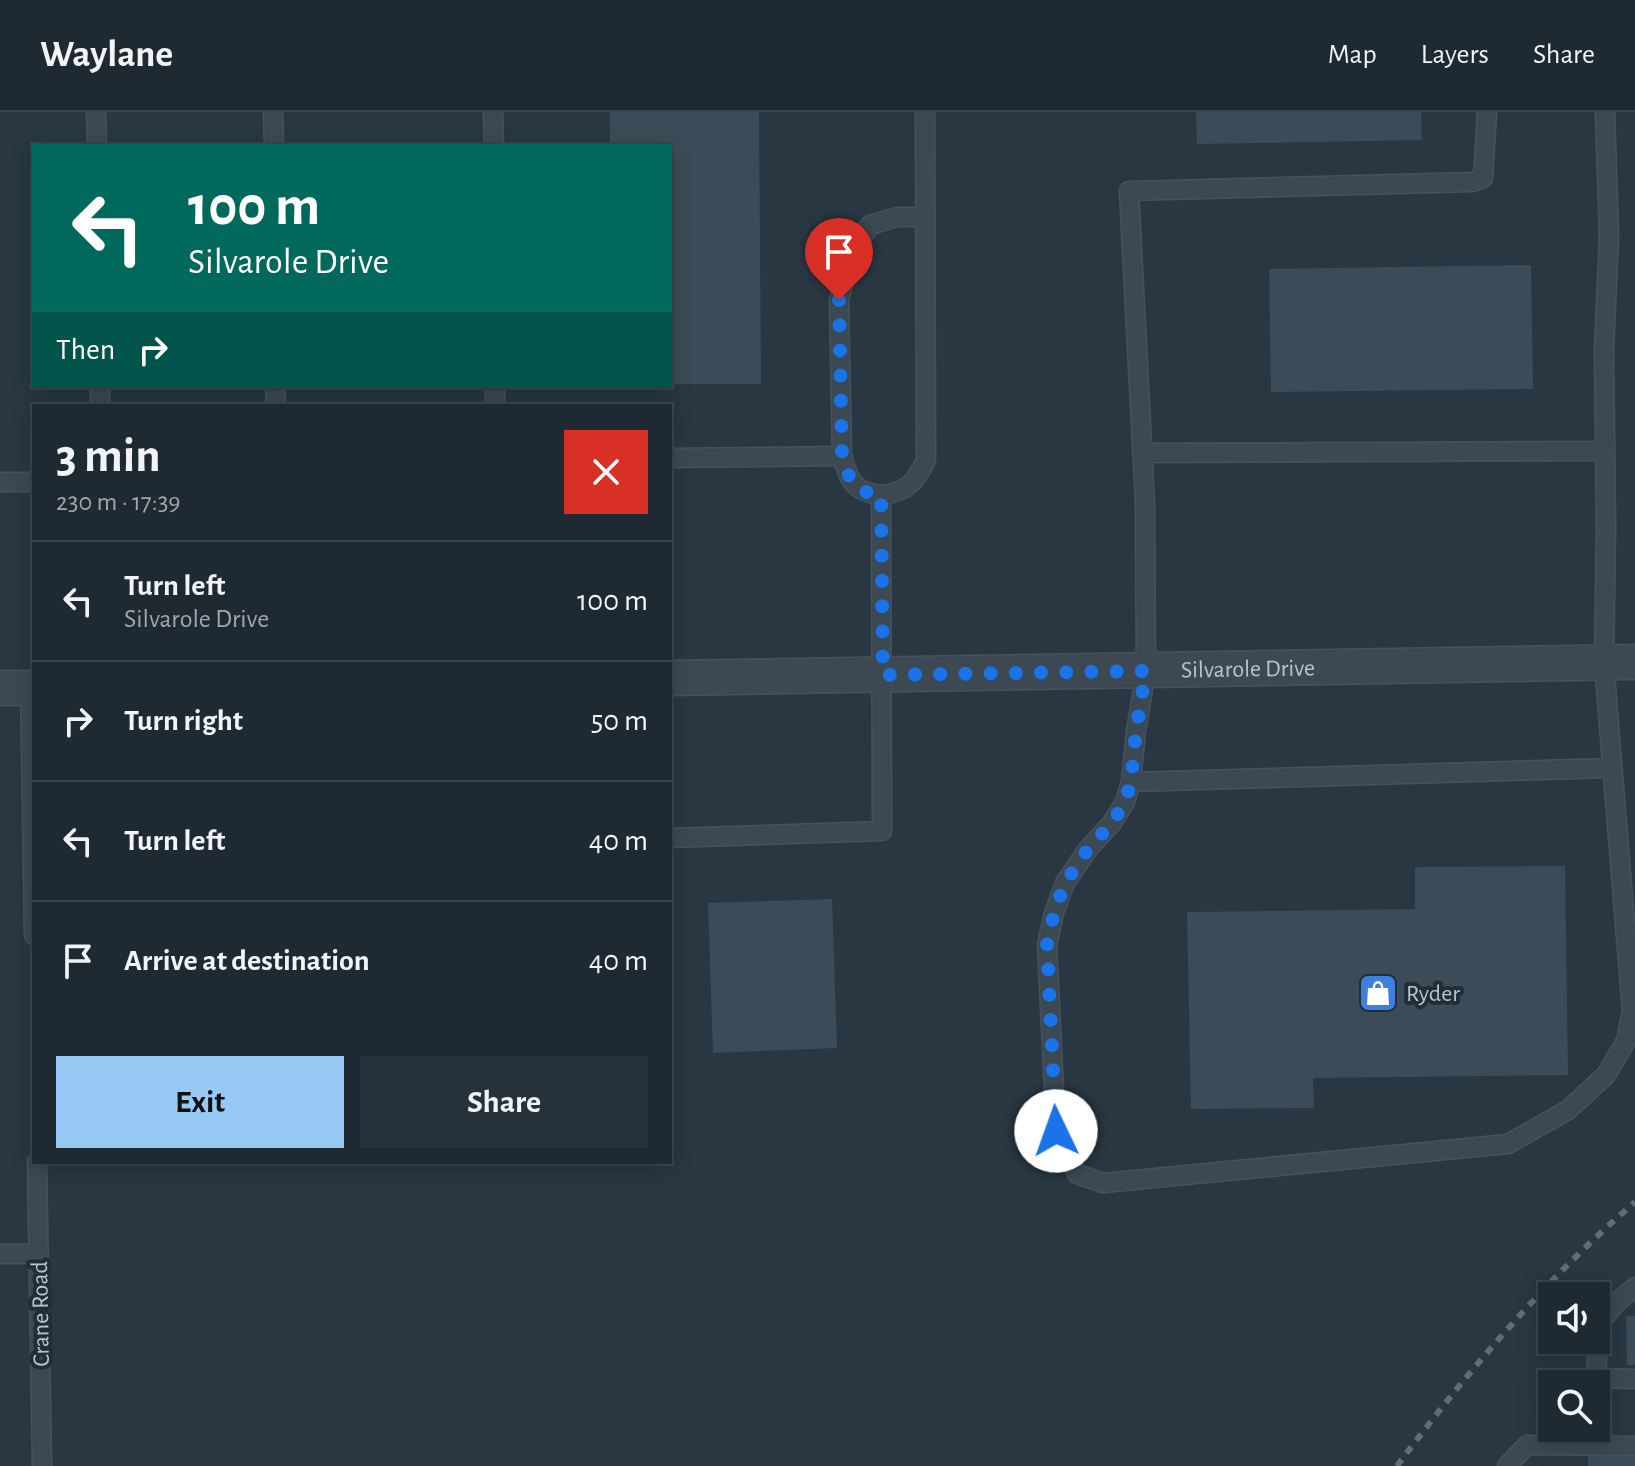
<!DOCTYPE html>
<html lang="en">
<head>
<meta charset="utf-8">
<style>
  body { margin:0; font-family:"Alegreya Sans",sans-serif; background:#26313a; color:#f1f3f6; height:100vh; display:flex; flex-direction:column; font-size:30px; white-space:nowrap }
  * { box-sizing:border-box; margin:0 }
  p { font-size:26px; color:#a1a6ac }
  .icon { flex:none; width:44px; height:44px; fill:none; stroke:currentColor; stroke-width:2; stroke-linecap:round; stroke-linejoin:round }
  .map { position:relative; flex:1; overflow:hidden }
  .drawer { position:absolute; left:32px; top:292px; width:640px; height:760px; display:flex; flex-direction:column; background:#1e2932; border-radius:0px; box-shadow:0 4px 20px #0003,0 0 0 2px #3c454d }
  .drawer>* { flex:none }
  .top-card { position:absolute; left:32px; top:32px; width:640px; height:244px; border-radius:0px; box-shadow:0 4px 20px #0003,0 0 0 2px #3c454d; background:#00695c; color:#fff; overflow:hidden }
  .fabs { position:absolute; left:1538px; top:1170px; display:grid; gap:16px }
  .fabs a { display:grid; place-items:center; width:72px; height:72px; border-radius:0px; background:#1e2932; box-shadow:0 4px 20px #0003,0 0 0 2px #3c454d; font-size:40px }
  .pin { position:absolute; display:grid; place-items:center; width:68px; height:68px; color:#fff; margin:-82px -34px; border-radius:50% 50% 50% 0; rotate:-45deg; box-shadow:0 0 8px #0007 }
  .pin .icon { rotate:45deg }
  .me { position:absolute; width:88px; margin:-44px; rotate:357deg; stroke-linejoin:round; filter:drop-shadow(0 0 6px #0008) }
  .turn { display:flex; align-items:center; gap:28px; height:168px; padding:0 24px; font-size:36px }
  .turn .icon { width:104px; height:104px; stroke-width:2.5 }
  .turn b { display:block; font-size:56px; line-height:68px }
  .then { display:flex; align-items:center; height:76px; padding:0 24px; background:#0003; gap:16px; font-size:30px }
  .round { display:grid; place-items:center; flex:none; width:84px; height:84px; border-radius:0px; background:#26313a }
  .headline { display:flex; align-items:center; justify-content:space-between; height:136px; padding:0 24px }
  h1 { font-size:48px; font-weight:600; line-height:60px }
  .action { display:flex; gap:16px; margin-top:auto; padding:16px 24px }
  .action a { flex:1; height:92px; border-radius:0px; background:#96c9f4; color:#111; font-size:32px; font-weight:600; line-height:92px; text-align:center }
  .action a+a { background:#26313a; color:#f1f3f6 }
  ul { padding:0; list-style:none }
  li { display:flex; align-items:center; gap:24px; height:120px; padding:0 24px; border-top:2px solid #3c454d }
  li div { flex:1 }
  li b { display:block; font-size:30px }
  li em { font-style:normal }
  header { display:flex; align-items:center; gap:48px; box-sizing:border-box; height:112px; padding:0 40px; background:#1e2932; border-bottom:2px solid #3c454d }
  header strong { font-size:38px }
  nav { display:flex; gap:44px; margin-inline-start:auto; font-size:28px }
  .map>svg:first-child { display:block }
  .building { fill:#3b4c58 }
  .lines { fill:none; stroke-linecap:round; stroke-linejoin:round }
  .lane-casing { stroke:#46525b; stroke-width:21 }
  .street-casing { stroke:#46525b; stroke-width:37 }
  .lane { stroke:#3c4952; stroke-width:18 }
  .street { stroke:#3c4952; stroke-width:34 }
  .rail { stroke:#5f6d78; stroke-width:6; stroke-dasharray:8 8; stroke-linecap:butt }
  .route { stroke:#1a73e8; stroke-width:14; stroke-dasharray:0 25.2 }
  .labels { text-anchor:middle; stroke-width:8; stroke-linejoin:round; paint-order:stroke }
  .street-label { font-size:24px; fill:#bac3cc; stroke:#212e37 }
  .poi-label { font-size:24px; fill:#bac3cc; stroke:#212e37; text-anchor:start }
</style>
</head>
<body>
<header>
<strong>Waylane</strong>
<nav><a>Map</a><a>Layers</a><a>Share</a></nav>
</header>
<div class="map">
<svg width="1635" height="1354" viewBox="0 0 1635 1354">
  <rect width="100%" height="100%" fill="#283742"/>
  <!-- building -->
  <g class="building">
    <path d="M 610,0 L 759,0 L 761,272 L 670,272 L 670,34 L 610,34 Z"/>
    <path d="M 1196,0 L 1421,0 L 1422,28 L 1197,32 Z"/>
    <path d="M 1531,153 L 1533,277 L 1271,280 L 1269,157 Z"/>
    <path d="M 1565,754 L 1568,963 L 1313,966 L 1314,996 L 1191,997 L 1187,800 L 1415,797 L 1415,755 Z"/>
    <path d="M 832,787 L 837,936 L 713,941 L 708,791 Z"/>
    <path d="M 1626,1204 L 1635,1204 L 1635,1253 L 1627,1253 Z"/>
    <path d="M 1635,1343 L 1635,1354 L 1588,1354 L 1588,1344 Z"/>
  </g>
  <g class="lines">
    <defs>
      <g id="lane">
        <path d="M 96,0 L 97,34"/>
        <path d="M 273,0 L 274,34"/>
        <path d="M 493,0 L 494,34"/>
        <path d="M 1487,0 L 1483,66 L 1473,70 L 1129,79 L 1145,391 L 1146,559 L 1136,619 L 1131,670 L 1125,690 L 1112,711 L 1088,737 L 1065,771 L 1054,801 L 1047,833 L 1056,1019 L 1077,1062 L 1103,1071 L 1508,1032 L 1568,998 L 1606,963 L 1626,929 L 1632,899 L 1604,551 L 1606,415 L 1604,239 L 1609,124 L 1605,0"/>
        <path d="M 100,274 L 100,294"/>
        <path d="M 275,274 L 276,294"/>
        <path d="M 495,274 L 495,294"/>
        <path d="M 1142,341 L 1605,339"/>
        <path d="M 842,344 L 839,188 L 851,141 L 870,113 L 897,105 L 925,105"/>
        <path d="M 670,346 L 842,344 C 850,370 854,380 881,383"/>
        <path d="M 0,370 L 34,370"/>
        <path d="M 30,576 L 34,823"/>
        <path d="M 1131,670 L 1612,656"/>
        <path d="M 670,726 L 882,719 L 881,383 C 907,380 915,371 926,348 L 925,0"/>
        <path d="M 37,1050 L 42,1354"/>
        <path d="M 0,1142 L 39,1142"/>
        <path d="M 1596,1266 L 1635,1267"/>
        <path d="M 1596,1273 L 1598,1213 L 1616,1191 L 1635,1175"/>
        <path d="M 1507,1354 L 1527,1333 L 1635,1334"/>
      </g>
      <g id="street">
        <path id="s1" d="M 670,566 L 1635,550"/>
        <path d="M 0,576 L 34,576"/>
      </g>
    </defs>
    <!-- lane casing -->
    <use href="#lane" class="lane-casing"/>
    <!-- street casing -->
    <use href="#street" class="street-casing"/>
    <!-- lane -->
    <use href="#lane" class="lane"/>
    <!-- street -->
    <use href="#street" class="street"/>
    <!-- rail -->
    <path class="rail" d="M 1397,1354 C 1467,1260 1546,1167 1635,1090"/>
  </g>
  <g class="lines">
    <!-- route -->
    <path class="route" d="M 839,188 L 842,344 C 850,370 854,380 881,383 L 883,563 L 1146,559 L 1136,619 L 1131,670 L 1125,690 L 1112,711 L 1088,737 L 1065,771 L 1054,801 L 1047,833 L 1056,1019"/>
  </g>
  <!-- icons -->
  <defs>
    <symbol id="shop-square" viewBox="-11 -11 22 22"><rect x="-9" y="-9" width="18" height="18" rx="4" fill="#3f7fe0" stroke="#212e37"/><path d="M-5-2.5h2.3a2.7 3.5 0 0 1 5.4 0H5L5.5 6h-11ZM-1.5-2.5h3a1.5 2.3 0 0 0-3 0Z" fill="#fff"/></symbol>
  </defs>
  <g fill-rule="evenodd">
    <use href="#shop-square" x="1356" y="859" width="44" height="44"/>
  </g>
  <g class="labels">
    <!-- street labels -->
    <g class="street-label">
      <text dy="8" stroke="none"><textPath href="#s1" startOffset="578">Silvarole Drive</textPath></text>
      <text transform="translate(40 1202) rotate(-91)" y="8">Crane Road</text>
    </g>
    <!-- poi labels -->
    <g class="poi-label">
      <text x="1406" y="889">Ryder</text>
    </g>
  </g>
</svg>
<div class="fabs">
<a><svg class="icon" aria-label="sound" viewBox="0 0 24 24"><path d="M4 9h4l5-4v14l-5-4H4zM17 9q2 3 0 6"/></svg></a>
<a><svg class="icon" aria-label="search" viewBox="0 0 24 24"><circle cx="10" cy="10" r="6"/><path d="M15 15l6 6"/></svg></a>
</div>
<div class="pin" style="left:839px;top:188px;background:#d93025"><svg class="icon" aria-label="arrive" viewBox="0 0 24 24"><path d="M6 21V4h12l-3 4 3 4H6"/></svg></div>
<svg class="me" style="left:1056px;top:1019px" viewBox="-20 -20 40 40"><circle r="19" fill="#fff"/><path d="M0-13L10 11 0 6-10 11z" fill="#1a73e8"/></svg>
<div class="top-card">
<div class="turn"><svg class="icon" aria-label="left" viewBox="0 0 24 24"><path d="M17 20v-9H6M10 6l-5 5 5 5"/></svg><div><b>100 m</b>Silvarole Drive</div></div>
<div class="then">Then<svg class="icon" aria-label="right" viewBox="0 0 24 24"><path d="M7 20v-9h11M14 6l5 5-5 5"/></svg></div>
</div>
<section class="drawer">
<div class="headline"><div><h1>3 min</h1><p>230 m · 17:39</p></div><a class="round" style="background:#d93025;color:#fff"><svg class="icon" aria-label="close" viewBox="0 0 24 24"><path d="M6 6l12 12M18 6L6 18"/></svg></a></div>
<ul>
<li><svg class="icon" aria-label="left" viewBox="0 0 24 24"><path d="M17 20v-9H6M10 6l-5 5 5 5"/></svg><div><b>Turn left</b><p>Silvarole Drive</p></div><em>100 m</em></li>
<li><svg class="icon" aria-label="right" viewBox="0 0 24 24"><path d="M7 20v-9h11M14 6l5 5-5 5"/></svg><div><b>Turn right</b></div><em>50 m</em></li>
<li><svg class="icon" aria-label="left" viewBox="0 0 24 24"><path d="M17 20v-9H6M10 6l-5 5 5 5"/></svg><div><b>Turn left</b></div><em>40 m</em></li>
<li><svg class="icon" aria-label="arrive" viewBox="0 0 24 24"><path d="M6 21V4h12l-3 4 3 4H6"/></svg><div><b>Arrive at destination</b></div><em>40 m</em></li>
</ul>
<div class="action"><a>Exit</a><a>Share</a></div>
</section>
</div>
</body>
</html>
